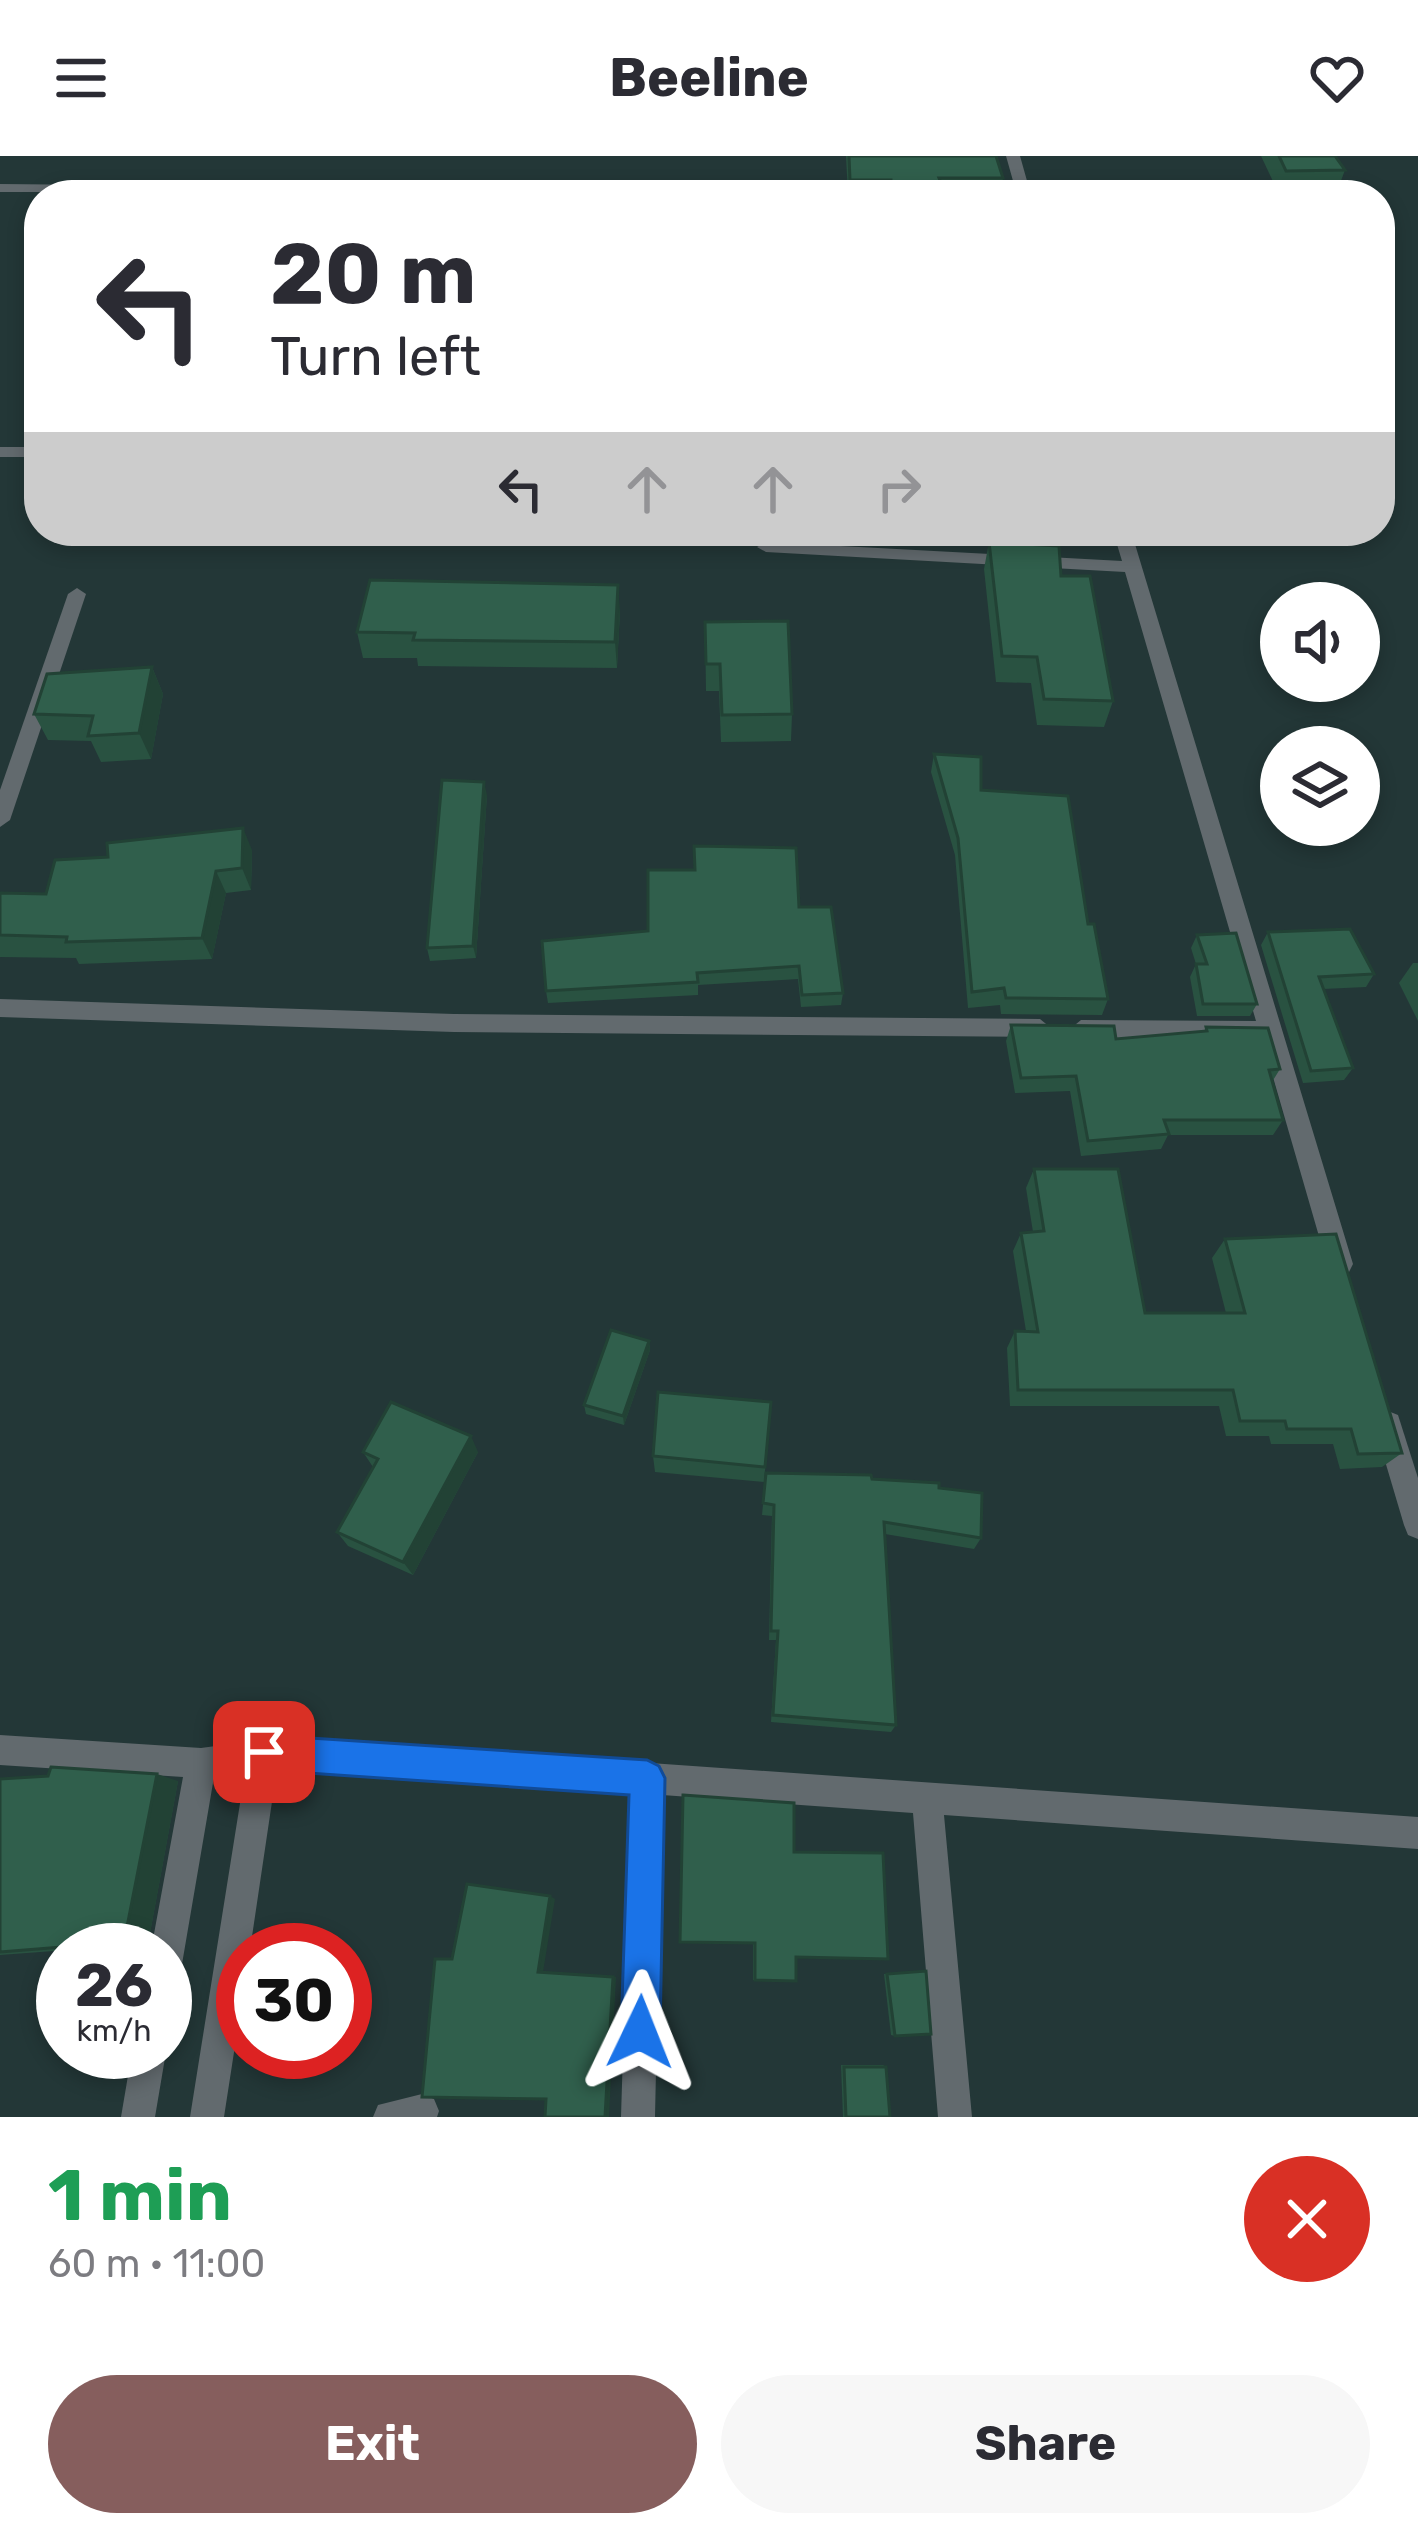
<!DOCTYPE html>
<html lang="en">
<head>
<meta charset="utf-8">
<style>
  body { margin:0; font-family:Rubik,sans-serif; background:#f7f7f7; color:#2b2b33; height:100vh; display:flex; flex-direction:column; font-size:45px; white-space:nowrap }
  * { box-sizing:border-box; margin:0 }
  p { font-size:39px; color:#7c7c81 }
  .icon { flex:none; width:66px; height:66px; fill:none; stroke:currentColor; stroke-width:2; stroke-linecap:round; stroke-linejoin:round }
  .map { position:relative; height:1961px; overflow:hidden }
  .details { display:flex; flex-direction:column; background:#fff; flex:1 }
  .details>* { flex:none }
  .top-card { position:absolute; left:24px; top:24px; width:1371px; height:366px; border-radius:48px; box-shadow:0 6px 18px #0003; background:#fff; color:#2b2b33; overflow:hidden }
  .fabs { position:absolute; left:1260px; top:426px; display:grid; gap:24px }
  .fabs a { display:grid; place-items:center; width:120px; height:120px; border-radius:50%; background:#fff; box-shadow:0 6px 18px #0003; font-size:60px }
  .speed { position:absolute; left:36px; top:1767px; display:flex; gap:24px; font-size:60px; font-weight:700; text-align:center }
  .speed>* { display:grid; place-content:center; width:156px; height:156px; border-radius:50%; background:#fff; box-shadow:0 6px 18px #0003; line-height:1 }
  .speed small { font-size:30px; font-weight:400 }
  .speed .limit { border:18px solid #d22; background:#fff; color:#111 }
  .pin { position:absolute; display:grid; place-items:center; width:102px; height:102px; color:#fff; margin:-51px; border-radius:24px; box-shadow:0 6px 18px #0006 }
  .me { position:absolute; width:132px; margin:-66px; rotate:2deg; stroke-linejoin:round; filter:drop-shadow(0 0 9px #0008) }
  .turn { display:flex; align-items:center; gap:42px; height:252px; padding:0 48px; font-size:54px }
  .turn .icon { width:156px; height:156px; stroke-width:2.5 }
  .turn b { display:block; font-size:84px; line-height:102px }
  .lanes { display:flex; align-items:center; height:114px; padding:0 48px; background:#0003; justify-content:center; gap:60px; direction:ltr }
  .lanes .off { opacity:.35 }
  .round { display:grid; place-items:center; flex:none; width:126px; height:126px; border-radius:63px; background:#f7f7f7 }
  .headline { display:flex; align-items:center; justify-content:space-between; height:204px; padding:0 48px }
  h1 { font-size:72px; font-weight:700; line-height:90px; color:#1e9e55 }
  .primary-button { display:flex; gap:24px; margin-top:auto; padding:24px 48px }
  .primary-button a { flex:1; height:138px; border-radius:72px; background:#865e5d; color:#fff; font-size:48px; font-weight:700; line-height:138px; text-align:center }
  .primary-button a+a { background:#f7f7f7; color:#2b2b33 }
  header { display:flex; justify-content:space-between; align-items:center; height:156px; padding:0 48px; background:#fff; font-size:54px; font-weight:700 }
  .map>svg:first-child { display:block }
  .lines { fill:none; stroke-linecap:round; stroke-linejoin:round }
  .lane { fill:#626a6e; fill-rule:evenodd }
  .street { fill:#626a6e; fill-rule:evenodd }
  .wall { fill:#295241 }
  .shaded-wall { fill:#224235 }
  .building { fill:#305f4c; stroke:#224235; stroke-width:3 }
  .route { fill:#1a73e8; stroke:#114b97; stroke-width:3 }
</style>
</head>
<body>
<header><svg class="icon" aria-label="menu" viewBox="0 0 24 24"><path d="M4 6h16M4 12h16M4 18h16"/></svg>Beeline<svg class="icon" aria-label="heart" viewBox="0 0 24 24"><path d="M12 20l-8-8c-3-5 5-10 8-4 3-6 11-1 8 4z"/></svg></header>
<div class="map">
<svg width="1418" height="1961" viewBox="0 0 1418 1961">
  <rect width="100%" height="100%" fill="#233737"/>
  <g class="lines">
    <!-- lane -->
    <g class="lane">
      <path d="M 0,28 L 392,32 L 399,36 L 0,36 Z"/>
      <rect x="0" y="291" width="39" height="10"/>
    </g>
    <!-- street -->
    <g class="street">
      <path d="M 1006,0 L 1020,0 L 1031,39 L 1017,39 Z"/>
      <path d="M 1113,375 L 1131,375 L 1353,1108 L 1349,1116 L 1340,1119 L 1331,1116 L 1327,1108 L 1262,883 L 1081,882 L 1070,873 L 1081,864 L 1256,865 L 1125,416 L 766,396 L 757,391 L 766,386 L 1122,405 Z"/>
      <path d="M 77,432 L 86,438 L 10,664 L 0,671 L 0,634 L 68,438 Z"/>
      <path d="M 0,843 L 454,858 L 1040,863 L 1051,872 L 1040,881 L 454,876 L 0,861 Z"/>
      <path d="M 1388,1255 L 1398,1259 L 1418,1322 L 1418,1383 L 1408,1379 L 1404,1369 L 1374,1268 L 1378,1259 Z"/>
      <path d="M 0,1579 L 201,1592 L 282,1581 L 1418,1661 L 1418,1693 L 944,1659 L 972,1961 L 938,1961 L 913,1657 L 662,1639 L 655,1961 L 621,1961 L 631,1636 L 277,1612 L 250,1794 L 243,1794 L 243,1838 L 224,1961 L 190,1961 L 245,1616 L 214,1621 L 182,1808 L 177,1820 L 165,1825 L 165,1794 L 151,1794 L 183,1621 L 0,1609 Z"/>
      <path d="M 165,1893 L 166,1896 L 155,1961 L 121,1961 L 132,1896 Z"/>
      <path d="M 422,1938 L 434,1943 L 439,1955 L 437,1961 L 373,1961 L 378,1949 Z"/>
    </g>
  </g>
  <!-- wall -->
  <g class="wall">
    <path d="M 846,0 L 996,0 L 1003,22 L 1000,39 L 848,39 Z"/>
    <path d="M 1261,0 L 1335,0 L 1345,14 L 1336,38 L 1279,38 Z"/>
    <path d="M 989,386 L 1061,420 L 1113,545 L 1104,571 L 1037,569 L 1031,527 L 996,526 L 984,413 Z"/>
    <path d="M 620,455 L 617,512 L 418,510 L 417,502 L 363,502 L 357,476 Z"/>
    <path d="M 705,466 L 792,558 L 791,585 L 721,586 L 719,535 L 706,535 Z"/>
    <path d="M 152,511 L 163,538 L 151,603 L 101,606 L 91,585 L 48,584 L 34,558 Z"/>
    <path d="M 934,598 L 1088,768 L 1108,843 L 1102,859 L 1001,858 L 1000,849 L 968,852 L 955,699 L 931,616 Z"/>
    <path d="M 487,639 L 476,802 L 430,805 L 427,792 Z"/>
    <path d="M 252,694 L 251,734 L 226,737 L 212,803 L 79,808 L 76,802 L 0,801 L 0,737 L 46,738 Z"/>
    <path d="M 695,714 L 799,751 L 843,837 L 841,849 L 801,851 L 798,823 L 698,829 L 698,839 L 548,847 L 546,835 L 648,775 Z"/>
    <path d="M 1268,776 L 1374,818 L 1366,831 L 1323,833 L 1353,912 L 1344,924 L 1303,927 L 1261,789 Z"/>
    <path d="M 1197,779 L 1257,848 L 1250,860 L 1197,860 L 1190,821 L 1196,808 L 1191,792 Z"/>
    <path d="M 1413,807 L 1418,807 L 1418,865 L 1399,827 Z"/>
    <path d="M 1011,869 L 1116,883 L 1204,875 L 1206,871 L 1280,913 L 1272,926 L 1283,964 L 1273,979 L 1168,979 L 1161,993 L 1081,1000 L 1070,935 L 1015,937 L 1006,885 Z"/>
    <path d="M 1034,1013 L 1145,1157 L 1226,1157 L 1212,1102 L 1225,1083 L 1402,1297 L 1382,1311 L 1340,1313 L 1333,1288 L 1271,1288 L 1269,1280 L 1226,1280 L 1219,1250 L 1010,1250 L 1007,1192 L 1015,1175 L 1026,1175 L 1013,1095 L 1021,1077 L 1033,1076 L 1026,1032 Z"/>
    <path d="M 649,1185 L 650,1194 L 624,1269 L 586,1258 L 584,1249 Z"/>
    <path d="M 771,1246 L 764,1326 L 655,1316 L 653,1300 Z"/>
    <path d="M 363,1296 L 478,1296 L 413,1419 L 348,1390 L 337,1376 L 373,1311 Z"/>
    <path d="M 766,1317 L 872,1323 L 939,1332 L 981,1382 L 974,1393 L 885,1378 L 896,1569 L 891,1576 L 771,1566 L 776,1484 L 769,1484 L 772,1360 L 762,1359 Z"/>
    <path d="M 0,1623 L 178,1625 L 148,1788 L 0,1799 Z"/>
    <path d="M 683,1639 L 796,1802 L 796,1825 L 753,1824 L 753,1788 L 680,1786 Z"/>
    <path d="M 926,1815 L 895,1880 L 891,1879 L 884,1818 Z"/>
    <path d="M 841,1909 L 883,1909 L 886,1911 L 890,1961 L 843,1961 Z"/>
  </g>
  <!-- shaded-wall -->
  <g class="shaded-wall">
    <path d="M 618,429 L 620,455 L 617,512 L 615,486 Z"/>
    <path d="M 152,511 L 163,538 L 151,603 L 139,577 Z"/>
    <path d="M 484,626 L 487,639 L 476,802 L 473,790 Z"/>
    <path d="M 243,672 L 252,694 L 251,734 L 242,712 Z"/>
    <path d="M 216,715 L 226,737 L 212,803 L 202,782 Z"/>
    <path d="M 649,1185 L 650,1194 L 624,1269 L 623,1260 Z"/>
    <path d="M 471,1280 L 478,1296 L 413,1419 L 403,1406 Z"/>
    <path d="M 157,1618 L 178,1625 L 148,1788 L 124,1786 Z"/>
    <path d="M 550,1740 L 555,1743 L 543,1816 L 538,1816 Z"/>
    <path d="M 613,1821 L 616,1821 L 609,1961 L 605,1961 Z"/>
  </g>
  <!-- building -->
  <g class="building">
    <path d="M 849,0 L 996,0 L 1003,22 L 939,22 L 946,39 L 891,39 L 891,24 L 850,24 Z"/>
    <path d="M 1279,0 L 1335,0 L 1345,14 L 1286,15 Z"/>
    <path d="M 989,386 L 1059,390 L 1061,420 L 1090,420 L 1113,545 L 1044,543 L 1037,501 L 1002,500 Z"/>
    <path d="M 370,424 L 618,429 L 615,486 L 413,484 L 415,477 L 357,476 Z"/>
    <path d="M 788,465 L 792,558 L 722,559 L 720,508 L 706,508 L 705,466 Z"/>
    <path d="M 152,511 L 139,577 L 88,580 L 93,560 L 34,558 L 47,518 Z"/>
    <path d="M 934,598 L 981,601 L 981,634 L 1068,640 L 1088,768 L 1094,768 L 1108,843 L 1006,842 L 1004,832 L 972,836 L 958,682 Z"/>
    <path d="M 442,624 L 484,626 L 473,790 L 427,792 Z"/>
    <path d="M 243,672 L 242,712 L 216,715 L 202,782 L 66,786 L 67,781 L 0,779 L 0,737 L 46,738 L 55,704 L 108,701 L 107,687 Z"/>
    <path d="M 694,690 L 796,692 L 799,751 L 831,751 L 843,837 L 802,839 L 799,810 L 697,817 L 698,826 L 546,835 L 542,785 L 648,775 L 648,714 L 695,714 Z"/>
    <path d="M 1350,773 L 1374,818 L 1319,821 L 1353,912 L 1311,915 L 1268,776 Z"/>
    <path d="M 1236,777 L 1257,848 L 1203,848 L 1196,808 L 1207,808 L 1197,779 Z"/>
    <path d="M 1011,869 L 1114,870 L 1116,883 L 1207,875 L 1206,871 L 1268,872 L 1280,913 L 1269,914 L 1283,964 L 1164,964 L 1169,978 L 1088,985 L 1076,920 L 1021,922 Z"/>
    <path d="M 1034,1013 L 1118,1013 L 1145,1157 L 1245,1157 L 1225,1083 L 1336,1078 L 1402,1297 L 1358,1298 L 1351,1273 L 1287,1273 L 1285,1265 L 1240,1265 L 1233,1234 L 1018,1234 L 1015,1175 L 1038,1176 L 1021,1077 L 1044,1075 Z"/>
    <path d="M 611,1174 L 649,1185 L 623,1260 L 584,1249 Z"/>
    <path d="M 658,1236 L 771,1246 L 765,1311 L 653,1300 Z"/>
    <path d="M 391,1246 L 471,1280 L 403,1406 L 337,1376 L 378,1303 L 363,1296 Z"/>
    <path d="M 766,1317 L 871,1319 L 872,1323 L 939,1327 L 939,1332 L 982,1337 L 981,1382 L 884,1366 L 896,1569 L 773,1559 L 778,1475 L 771,1475 L 774,1349 L 763,1347 Z"/>
    <path d="M 51,1611 L 157,1618 L 124,1786 L 0,1796 L 0,1623 L 48,1620 Z"/>
    <path d="M 683,1639 L 794,1647 L 794,1696 L 883,1697 L 888,1803 L 796,1801 L 796,1825 L 755,1824 L 755,1787 L 680,1786 Z"/>
    <path d="M 467,1728 L 550,1740 L 538,1816 L 613,1821 L 605,1961 L 545,1961 L 546,1943 L 422,1941 L 435,1803 L 452,1803 Z"/>
    <path d="M 926,1815 L 931,1878 L 895,1880 L 887,1818 Z"/>
    <path d="M 844,1911 L 886,1911 L 890,1961 L 846,1961 Z"/>
  </g>
  <!-- route -->
  <path class="route" d="M 264,1579 L 647,1604 L 659,1610 L 665,1622 L 660,1876 L 654,1890 L 640,1896 L 627,1890 L 621,1876 L 629,1639 L 264,1614 L 251,1609 L 246,1596 L 251,1584 Z"/>
</svg>
<div class="fabs">
<a><svg class="icon" aria-label="sound" viewBox="0 0 24 24"><path d="M4 9h4l5-4v14l-5-4H4zM17 9q2 3 0 6"/></svg></a>
<a><svg class="icon" aria-label="layers" viewBox="0 0 24 24"><path d="M12 4l9 5-9 5-9-5zM3 14l9 5 9-5"/></svg></a>
</div>
<div class="speed"><div>26<small>km/h</small></div><div class="limit">30</div></div>
<div class="pin" style="left:264px;top:1596px;background:#d93025"><svg class="icon" aria-label="arrive" viewBox="0 0 24 24"><path d="M6 21V4h12l-3 4 3 4H6"/></svg></div>
<svg class="me" style="left:640px;top:1876px" viewBox="-20 -20 40 40"><path d="M0-17L14 15 0 8-14 15z" fill="#1a73e8" stroke="#fff" stroke-width="4"/></svg>
<div class="top-card">
<div class="turn"><svg class="icon" aria-label="left" viewBox="0 0 24 24"><path d="M17 20v-9H6M10 6l-5 5 5 5"/></svg><div><b>20 m</b>Turn left</div></div>
<div class="lanes"><svg class="icon" aria-label="left" viewBox="0 0 24 24"><path d="M17 20v-9H6M10 6l-5 5 5 5"/></svg><svg class="icon off" aria-label="ahead" viewBox="0 0 24 24"><path d="M12 20V5M6 11l6-6 6 6"/></svg><svg class="icon off" aria-label="ahead" viewBox="0 0 24 24"><path d="M12 20V5M6 11l6-6 6 6"/></svg><svg class="icon off" aria-label="right" viewBox="0 0 24 24"><path d="M7 20v-9h11M14 6l5 5-5 5"/></svg></div>
</div>
</div>
<section class="details">
<div class="headline"><div><h1>1 min</h1><p>60 m · 11:00</p></div><a class="round" style="background:#d93025;color:#fff"><svg class="icon" aria-label="close" viewBox="0 0 24 24"><path d="M6 6l12 12M18 6L6 18"/></svg></a></div>
<div class="primary-button"><a>Exit</a><a>Share</a></div>
</section>
</body>
</html>
